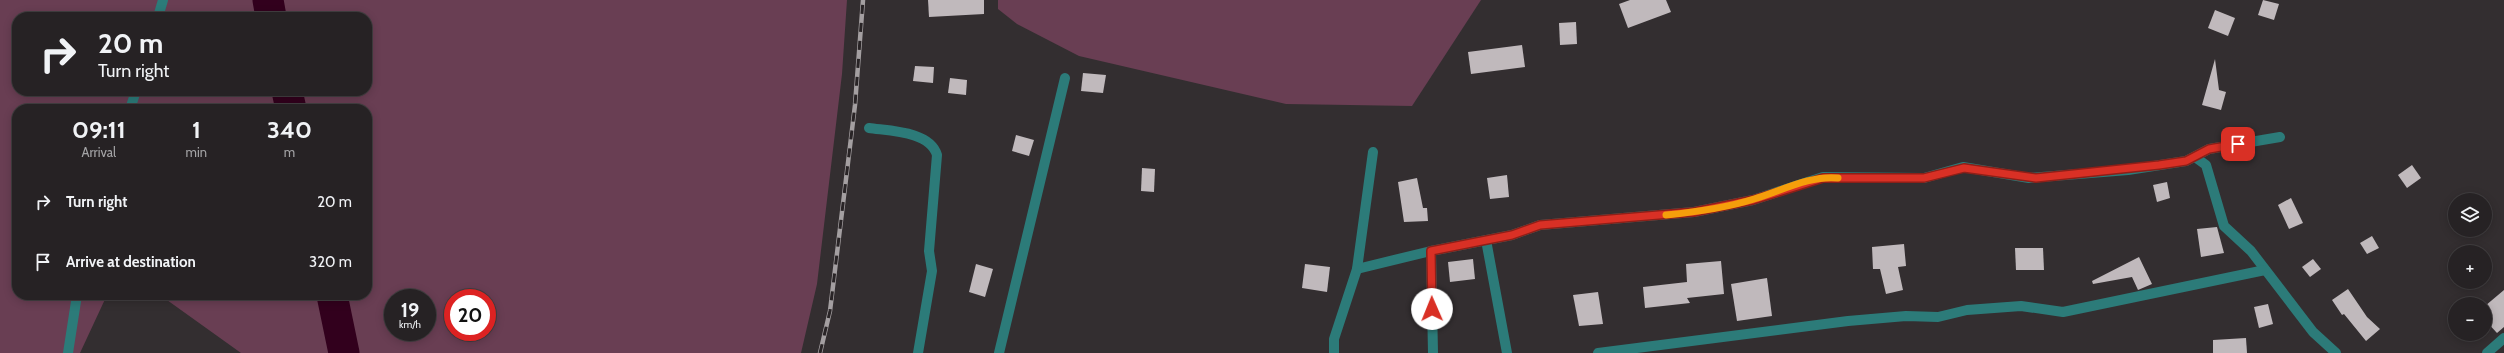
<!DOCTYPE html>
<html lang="en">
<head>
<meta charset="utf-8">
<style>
  body { margin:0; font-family:Cabin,sans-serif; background:#2e2a2c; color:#f1f3f6; height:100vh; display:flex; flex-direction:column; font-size:15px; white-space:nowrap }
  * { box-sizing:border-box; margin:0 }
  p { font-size:13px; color:#a4a4a6 }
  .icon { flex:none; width:22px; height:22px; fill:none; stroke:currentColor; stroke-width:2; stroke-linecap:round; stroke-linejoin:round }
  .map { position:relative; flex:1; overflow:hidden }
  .side { position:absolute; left:12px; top:104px; width:360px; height:196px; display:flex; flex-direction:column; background:#262224; border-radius:16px; box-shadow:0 2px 10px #0003,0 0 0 1px #423f41 }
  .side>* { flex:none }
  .banner { position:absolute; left:12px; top:12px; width:360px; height:84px; border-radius:16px; box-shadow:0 2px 10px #0003,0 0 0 1px #423f41; background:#262224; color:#f1f3f6; overflow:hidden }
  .controls { position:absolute; left:2448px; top:193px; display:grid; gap:8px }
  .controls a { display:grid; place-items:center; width:44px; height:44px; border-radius:50%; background:#262224; box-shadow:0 2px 10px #0003,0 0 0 1px #423f41; font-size:20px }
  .speed { position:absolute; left:384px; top:289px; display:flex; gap:8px; font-size:20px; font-weight:700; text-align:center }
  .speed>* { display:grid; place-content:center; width:52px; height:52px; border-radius:50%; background:#262224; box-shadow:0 2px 10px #0003,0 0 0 1px #423f41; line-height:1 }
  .speed small { font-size:10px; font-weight:400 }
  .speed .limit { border:6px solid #d22; background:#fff; color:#111 }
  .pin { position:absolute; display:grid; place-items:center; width:34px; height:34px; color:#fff; margin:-17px; border-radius:8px; box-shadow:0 2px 6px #0006 }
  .me { position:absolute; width:44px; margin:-22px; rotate:359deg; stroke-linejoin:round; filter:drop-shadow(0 0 3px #0008) }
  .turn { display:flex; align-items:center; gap:14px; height:84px; padding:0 20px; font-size:18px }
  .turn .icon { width:52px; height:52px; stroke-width:2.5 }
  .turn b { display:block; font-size:28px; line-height:34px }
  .eta { display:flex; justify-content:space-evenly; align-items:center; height:68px; text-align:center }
  .eta b { font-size:24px; font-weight:700; line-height:28px }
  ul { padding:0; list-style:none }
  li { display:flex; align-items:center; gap:12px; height:60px; padding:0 20px }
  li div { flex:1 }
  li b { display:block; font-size:15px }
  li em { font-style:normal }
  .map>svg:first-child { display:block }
  .green { fill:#693e53; fill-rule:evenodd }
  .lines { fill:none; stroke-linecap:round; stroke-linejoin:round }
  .river { stroke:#32001d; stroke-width:31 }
  .building { fill:#c0b9bc }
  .minor { stroke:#2c7b79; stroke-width:10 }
  .rail-casing { stroke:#a49fa1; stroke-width:4.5 }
  .rail { stroke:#292426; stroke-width:3; stroke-dasharray:9; stroke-linecap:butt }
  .route-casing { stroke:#8d1f18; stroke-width:10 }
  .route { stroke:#d93025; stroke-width:7 }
  .slow { stroke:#f59e0b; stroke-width:7 }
</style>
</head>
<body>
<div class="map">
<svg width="2504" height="353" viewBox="0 0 2504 353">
  <rect width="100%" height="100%" fill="#332e30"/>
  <!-- green -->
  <g class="green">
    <path d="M 0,0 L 847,0 L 842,74 L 817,284 L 801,353 L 241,353 L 160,295 L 367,295 L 367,109 L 17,109 L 17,295 L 107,295 L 80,353 L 0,353 ZM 17,17 L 367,17 L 367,91 L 17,91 ZM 393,298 L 427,298 L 427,332 L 393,332 ZM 453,298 L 487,298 L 487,332 L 453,332 Z"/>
    <path d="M 998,0 L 1481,0 L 1412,106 L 1286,104 L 1079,56 L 1017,24 L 998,9 Z"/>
  </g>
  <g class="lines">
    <!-- river -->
    <g class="river">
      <path d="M 268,0 L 271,17"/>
      <path d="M 287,91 L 291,109"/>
      <path d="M 332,295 L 344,353"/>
    </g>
  </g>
  <!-- building -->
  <g class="building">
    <path d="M 928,0 L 984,0 L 984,14 L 929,17 Z"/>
    <path d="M 1630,0 L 1666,0 L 1671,12 L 1628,28 L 1619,4 Z"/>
    <path d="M 2263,0 L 2279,4 L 2274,20 L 2258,15 Z"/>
    <path d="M 2215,10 L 2235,18 L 2228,36 L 2208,28 Z"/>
    <path d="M 1576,22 L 1577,44 L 1560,45 L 1559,23 Z"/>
    <path d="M 1522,45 L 1525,67 L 1471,74 L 1468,52 Z"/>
    <path d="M 2215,59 L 2219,90 L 2226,92 L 2221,110 L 2202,105 Z"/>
    <path d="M 915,66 L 934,67 L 933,83 L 913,81 Z"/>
    <path d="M 1083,73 L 1106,75 L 1103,93 L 1081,91 Z"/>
    <path d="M 950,78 L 967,80 L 966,95 L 948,93 Z"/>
    <path d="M 1016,135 L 1034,140 L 1029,156 L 1012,151 Z"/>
    <path d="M 2412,165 L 2421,178 L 2407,188 L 2398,175 Z"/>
    <path d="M 1142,168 L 1155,169 L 1154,192 L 1141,191 Z"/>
    <path d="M 1507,175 L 1509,197 L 1490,199 L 1487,178 Z"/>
    <path d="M 1417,178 L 1423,208 L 1427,208 L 1428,221 L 1404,222 L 1398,182 Z"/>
    <path d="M 2167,182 L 2170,198 L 2157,202 L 2153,185 Z"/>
    <path d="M 2291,198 L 2303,223 L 2289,229 L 2278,205 Z"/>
    <path d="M 2217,227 L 2224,253 L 2201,257 L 2197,229 Z"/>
    <path d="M 2372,236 L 2379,248 L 2367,254 L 2360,243 Z"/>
    <path d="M 1904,244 L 1906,266 L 1898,267 L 1903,290 L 1886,294 L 1880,269 L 1873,269 L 1872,247 Z"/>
    <path d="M 2015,248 L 2043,248 L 2044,270 L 2016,270 Z"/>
    <path d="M 2139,257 L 2152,284 L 2138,290 L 2132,277 L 2093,284 L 2092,281 Z"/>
    <path d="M 1473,259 L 1475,279 L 1450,282 L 1448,262 Z"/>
    <path d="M 2313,259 L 2321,269 L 2310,277 L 2302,267 Z"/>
    <path d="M 1721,261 L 1724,294 L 1687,298 L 1690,303 L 1645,308 L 1643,287 L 1687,282 L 1686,264 Z"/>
    <path d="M 976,264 L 993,269 L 985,297 L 969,292 Z"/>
    <path d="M 1305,264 L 1330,267 L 1327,292 L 1302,288 Z"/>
    <path d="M 1767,278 L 1772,316 L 1737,321 L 1731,284 Z"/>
    <path d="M 2348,289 L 2367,317 L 2380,329 L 2366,341 L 2344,314 L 2342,315 L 2332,300 Z"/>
    <path d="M 2504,290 L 2504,327 L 2497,333 L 2485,320 L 2485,306 Z"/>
    <path d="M 1598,292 L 1603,324 L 1579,326 L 1573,295 Z"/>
    <path d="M 2268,304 L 2273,324 L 2259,328 L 2254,307 Z"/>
    <path d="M 2246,338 L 2247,353 L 2213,353 L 2213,340 Z"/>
  </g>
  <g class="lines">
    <!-- minor -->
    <g class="minor">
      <path d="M 158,17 L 163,0"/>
      <path d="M 130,109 L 136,91"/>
      <path d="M 869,128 C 889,131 930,131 937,155 L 929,251 L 932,271 L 918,353"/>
      <path d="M 2195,157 L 2206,165 L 2224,226 L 2251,251 L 2313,332 L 2336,353"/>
      <path d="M 1486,240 L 1507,353"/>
      <path d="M 1431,251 L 1433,353"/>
      <path d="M 1357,269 L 1431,251 L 1512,235 L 1540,225 L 1694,212 L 1753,200 L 1823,177 L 1924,178 L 1963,167 L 2029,178 L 2128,170 L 2186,161 L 2209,149 L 2280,137"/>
      <path d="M 68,353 L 77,295"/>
      <path d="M 999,353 L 1065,78"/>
      <path d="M 1334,353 L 1334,339 L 1357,269 L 1373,152"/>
      <path d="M 1598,353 L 1848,321 L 1906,316 L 1938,317 L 1967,310 L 2021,306 L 2063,312 L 2265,270"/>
      <path d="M 2487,353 L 2504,338"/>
    </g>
    <defs>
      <path id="rail" d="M 820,353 L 830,311 L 855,105 L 863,0"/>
    </defs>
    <!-- rail casing -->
    <use href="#rail" class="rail-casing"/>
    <!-- rail -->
    <use href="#rail" class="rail"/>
  </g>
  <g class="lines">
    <defs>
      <path id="route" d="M 1432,309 L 1431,251 L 1512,235 L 1540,225 L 1694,212 L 1753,200 L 1823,178 L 1924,178 L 1964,168 L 2036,178 L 2159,165 L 2186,161 L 2209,149 L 2238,144"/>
    </defs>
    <!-- route casing -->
    <use href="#route" class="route-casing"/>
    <!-- route -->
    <use href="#route" class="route"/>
    <!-- slow -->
    <path class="slow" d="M 1666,215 C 1696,212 1726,208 1754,199 C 1781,191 1810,175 1838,178"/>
  </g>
</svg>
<div class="controls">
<a><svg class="icon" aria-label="layers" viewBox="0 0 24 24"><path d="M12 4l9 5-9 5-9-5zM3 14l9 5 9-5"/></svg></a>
<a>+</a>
<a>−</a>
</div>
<div class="speed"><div>19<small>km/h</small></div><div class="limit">20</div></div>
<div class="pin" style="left:2238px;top:144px;background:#d93025"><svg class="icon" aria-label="arrive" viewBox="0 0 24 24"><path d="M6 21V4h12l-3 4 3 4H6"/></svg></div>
<svg class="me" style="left:1432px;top:309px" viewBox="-20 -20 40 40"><circle r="19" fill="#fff"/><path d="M0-13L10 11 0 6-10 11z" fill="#d93025"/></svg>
<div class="banner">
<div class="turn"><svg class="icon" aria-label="right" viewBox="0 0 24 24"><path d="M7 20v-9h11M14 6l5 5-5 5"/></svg><div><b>20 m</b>Turn right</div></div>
</div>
<section class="side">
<div class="eta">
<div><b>09:11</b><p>Arrival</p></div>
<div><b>1</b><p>min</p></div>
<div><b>340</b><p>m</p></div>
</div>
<ul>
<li><svg class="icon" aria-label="right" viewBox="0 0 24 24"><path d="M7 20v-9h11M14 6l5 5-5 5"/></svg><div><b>Turn right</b></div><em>20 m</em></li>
<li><svg class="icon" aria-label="arrive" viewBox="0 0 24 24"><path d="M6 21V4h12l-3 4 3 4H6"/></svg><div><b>Arrive at destination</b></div><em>320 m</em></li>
</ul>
</section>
</div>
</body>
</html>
